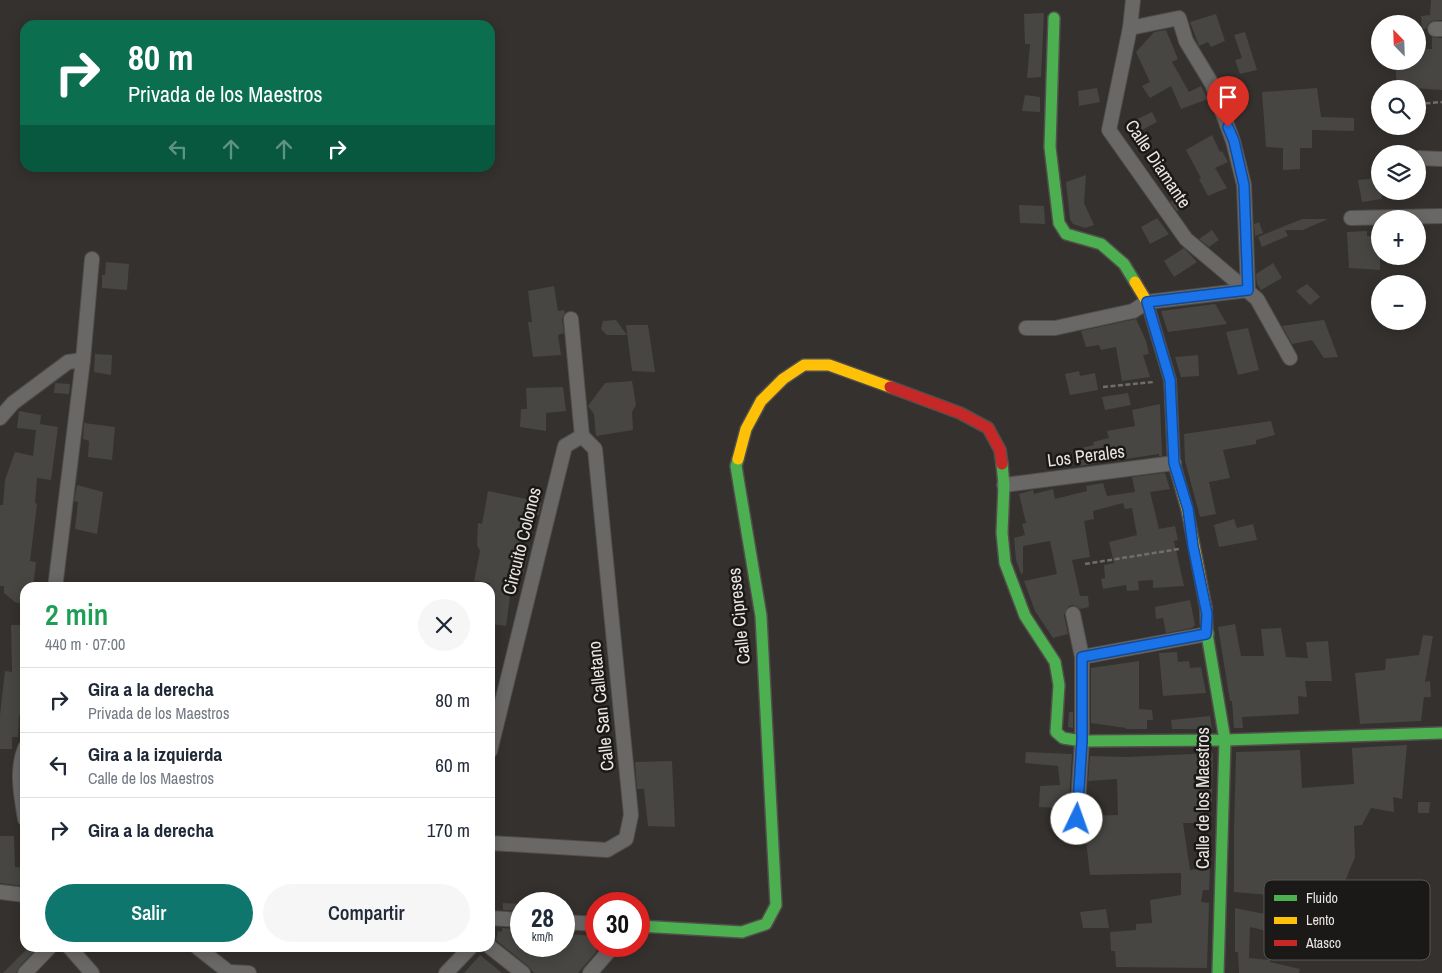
<!DOCTYPE html>
<html lang="es">
<head>
<meta charset="utf-8">
<style>
  body { margin:0; font-family:"Archivo Narrow",sans-serif; background:#f6f6f7; color:#1f2937; height:100vh; display:flex; flex-direction:column; font-size:19px; white-space:nowrap }
  * { box-sizing:border-box; margin:0 }
  p { font-size:16px; color:#747a83 }
  .icon { flex:none; width:28px; height:28px; fill:none; stroke:currentColor; stroke-width:2; stroke-linecap:round; stroke-linejoin:round }
  .map { position:relative; flex:1; overflow:hidden }
  .sheet { position:absolute; left:20px; top:582px; width:475px; height:370px; display:flex; flex-direction:column; background:#fff; border-radius:15px; box-shadow:0 2px 12px #0003 }
  .sheet>* { flex:none }
  .guide { position:absolute; left:20px; top:20px; width:475px; height:152px; border-radius:15px; box-shadow:0 2px 12px #0003; background:#0b6e4f; color:#fff; overflow:hidden }
  .needle { width:32px; rotate:337deg }
  .fabs { position:absolute; left:1371px; top:15px; display:grid; gap:10px }
  .fabs a { display:grid; place-items:center; width:55px; height:55px; border-radius:50%; background:#fff; box-shadow:0 2px 12px #0003; font-size:25px }
  .speed { position:absolute; left:510px; top:892px; display:flex; gap:10px; font-size:25px; font-weight:700; text-align:center }
  .speed>* { display:grid; place-content:center; width:65px; height:65px; border-radius:50%; background:#fff; box-shadow:0 2px 12px #0003; line-height:1 }
  .speed small { font-size:12px; font-weight:400 }
  .speed .limit { border:8px solid #d22; background:#fff; color:#111 }
  .pin { position:absolute; display:grid; place-items:center; width:42px; height:42px; color:#fff; margin:-51px -21px; border-radius:50% 50% 50% 0; rotate:-45deg; box-shadow:0 0 5px #0007 }
  .pin .icon { rotate:45deg }
  .me { position:absolute; width:55px; margin:-28px; rotate:3deg; stroke-linejoin:round; filter:drop-shadow(0 0 4px #0008) }
  .turn { display:flex; align-items:center; gap:18px; height:105px; padding:0 25px; font-size:22px }
  .turn .icon { width:65px; height:65px; stroke-width:2.5 }
  .turn b { display:block; font-size:35px; line-height:42px }
  .lanes { display:flex; align-items:center; height:48px; padding:0 25px; background:#0003; justify-content:center; gap:25px; direction:ltr }
  .lanes .off { opacity:.35 }
  .round { display:grid; place-items:center; flex:none; width:52px; height:52px; border-radius:26px; background:#f6f6f7 }
  .overview { display:flex; align-items:center; justify-content:space-between; height:85px; padding:0 25px }
  h1 { font-size:30px; font-weight:600; line-height:38px; color:#1e9e55 }
  .action { display:flex; gap:10px; margin-top:auto; padding:10px 25px }
  .action a { flex:1; height:58px; border-radius:30px; background:#0f766e; color:#fff; font-size:20px; font-weight:600; line-height:58px; text-align:center }
  .action a+a { background:#f6f6f7; color:#1f2937 }
  ul { padding:0; list-style:none }
  li { display:flex; align-items:center; gap:15px; height:65px; padding:0 25px; border-top:1px solid #e0e1e3 }
  li div { flex:1 }
  li b { display:block; font-size:19px }
  li em { font-style:normal }
  .map>svg:first-child { display:block }
  .building { fill:#484643 }
  .lines { fill:none; stroke-linecap:round; stroke-linejoin:round }
  .street-casing { stroke:#514e4b; stroke-width:16 }
  .fast-casing { stroke:#514e4b; stroke-width:14 }
  .slow-casing { stroke:#514e4b; stroke-width:14 }
  .jam-casing { stroke:#514e4b; stroke-width:14 }
  .path { stroke:#706d6b; stroke-width:2.5; stroke-dasharray:5 2.5; stroke-linecap:butt }
  .street { stroke:#6a6866; stroke-width:14 }
  .fast { stroke:#4caf50; stroke-width:11 }
  .slow { stroke:#ffc107; stroke-width:11 }
  .jam { stroke:#c62828; stroke-width:11 }
  .route-casing { stroke:#114b97; stroke-width:12 }
  .route { stroke:#1a73e8; stroke-width:9 }
  .labels { text-anchor:middle; stroke-width:5; stroke-linejoin:round; paint-order:stroke }
  .street-label { font-size:18px; fill:#e9e5e2; stroke:#1b1917 }
  .key { fill:#1b1917; stroke:#595654; stroke-width:1 }
  .key-label { font-size:14px; fill:#e9e5e2 }
</style>
</head>
<body>
<div class="map">
<svg width="1442" height="973" viewBox="0 0 1442 973">
  <rect width="100%" height="100%" fill="#34312e"/>
  <!-- building -->
  <g class="building">
    <path d="M 1431,0 L 1442,0 L 1442,20 L 1431,21 L 1428,24 L 1426,29 L 1422,29 L 1421,16 L 1430,15 Z"/>
    <path d="M 1044,13 L 1041,77 L 1027,78 L 1030,44 L 1025,44 L 1024,14 Z"/>
    <path d="M 1216,14 L 1225,41 L 1211,47 L 1208,42 L 1199,46 L 1190,22 Z"/>
    <path d="M 1166,30 L 1178,59 L 1172,62 L 1189,92 L 1201,86 L 1208,99 L 1181,109 L 1171,86 L 1150,98 L 1142,86 L 1150,82 L 1136,52 L 1154,32 Z"/>
    <path d="M 1245,32 L 1257,70 L 1240,74 L 1235,60 L 1242,58 L 1234,35 Z"/>
    <path d="M 1432,37 L 1442,38 L 1442,90 L 1397,87 L 1395,61 L 1418,61 L 1418,49 L 1432,49 Z"/>
    <path d="M 1097,88 L 1100,102 L 1079,106 L 1078,91 Z"/>
    <path d="M 1317,88 L 1321,117 L 1354,118 L 1354,131 L 1312,130 L 1312,148 L 1300,148 L 1300,169 L 1283,170 L 1283,148 L 1266,147 L 1262,92 Z"/>
    <path d="M 1025,95 L 1040,97 L 1040,112 L 1022,111 Z"/>
    <path d="M 1152,112 L 1157,122 L 1138,132 L 1133,121 Z"/>
    <path d="M 1212,135 L 1220,152 L 1222,151 L 1228,162 L 1215,168 L 1227,188 L 1208,196 L 1199,179 L 1201,178 L 1186,150 Z"/>
    <path d="M 1086,175 L 1084,203 L 1094,225 L 1085,228 L 1073,224 L 1070,219 L 1066,182 Z"/>
    <path d="M 1379,178 L 1382,199 L 1362,202 L 1358,180 Z"/>
    <path d="M 1184,194 L 1191,203 L 1177,211 L 1170,202 Z"/>
    <path d="M 1019,205 L 1044,206 L 1045,224 L 1020,223 Z"/>
    <path d="M 1157,218 L 1169,234 L 1150,244 L 1141,227 Z"/>
    <path d="M 1302,219 L 1328,219 L 1303,230 L 1285,230 L 1288,236 L 1262,247 L 1258,237 Z"/>
    <path d="M 1259,222 L 1263,233 L 1255,236 L 1254,224 Z"/>
    <path d="M 1212,230 L 1219,240 L 1209,247 L 1199,239 Z"/>
    <path d="M 1367,231 L 1367,236 L 1380,237 L 1380,270 L 1349,268 L 1347,232 Z"/>
    <path d="M 1184,248 L 1197,262 L 1174,277 L 1164,261 Z"/>
    <path d="M 106,262 L 129,264 L 127,290 L 102,288 L 102,275 L 105,275 Z"/>
    <path d="M 1273,263 L 1282,278 L 1261,290 L 1257,284 L 1256,274 Z"/>
    <path d="M 1307,284 L 1320,297 L 1310,305 L 1296,291 Z"/>
    <path d="M 554,286 L 558,311 L 564,310 L 565,313 L 562,319 L 564,333 L 558,335 L 561,355 L 533,357 L 528,322 L 532,322 L 528,291 Z"/>
    <path d="M 1215,304 L 1227,324 L 1168,332 L 1161,311 Z"/>
    <path d="M 1136,319 L 1146,341 L 1149,354 L 1143,355 L 1150,377 L 1122,381 L 1116,347 L 1101,350 L 1099,345 L 1086,347 L 1081,331 Z"/>
    <path d="M 616,320 L 627,335 L 607,335 L 601,329 L 603,321 Z"/>
    <path d="M 1324,320 L 1338,357 L 1324,358 L 1312,340 L 1292,344 L 1282,326 Z"/>
    <path d="M 626,325 L 648,325 L 655,372 L 632,371 Z"/>
    <path d="M 1248,328 L 1259,370 L 1238,375 L 1226,332 Z"/>
    <path d="M 95,354 L 112,355 L 111,375 L 94,372 Z"/>
    <path d="M 1198,355 L 1199,376 L 1181,377 L 1175,357 Z"/>
    <path d="M 1079,371 L 1080,376 L 1095,373 L 1098,390 L 1070,395 L 1065,374 Z"/>
    <path d="M 632,381 L 636,405 L 632,412 L 633,430 L 596,436 L 594,414 L 588,406 L 605,383 Z"/>
    <path d="M 55,383 L 70,384 L 69,394 L 54,393 Z"/>
    <path d="M 563,387 L 566,411 L 546,413 L 546,431 L 520,427 L 521,409 L 527,409 L 526,388 Z"/>
    <path d="M 1128,393 L 1131,405 L 1105,410 L 1102,397 Z"/>
    <path d="M 1160,404 L 1162,456 L 1159,456 L 1159,454 L 1079,466 L 1077,449 L 1094,445 L 1093,442 L 1109,438 L 1107,431 L 1135,426 L 1132,410 Z"/>
    <path d="M 19,411 L 41,415 L 40,424 L 58,427 L 51,480 L 37,478 L 35,503 L 37,504 L 30,561 L 36,562 L 33,588 L 25,588 L 25,605 L 15,602 L 4,593 L 4,586 L 0,586 L 0,505 L 3,505 L 5,480 L 15,452 L 33,456 L 36,430 L 17,428 Z"/>
    <path d="M 1271,421 L 1275,435 L 1256,440 L 1256,444 L 1223,450 L 1230,478 L 1209,482 L 1216,514 L 1200,517 L 1185,461 L 1184,434 Z"/>
    <path d="M 84,423 L 115,427 L 112,460 L 88,457 L 89,441 L 83,439 Z"/>
    <path d="M 1165,473 L 1170,489 L 1150,492 L 1159,529 L 1175,526 L 1178,540 L 1174,541 L 1184,586 L 1153,588 L 1153,580 L 1138,581 L 1139,590 L 1127,591 L 1126,585 L 1103,589 L 1101,579 L 1105,578 L 1104,565 L 1114,563 L 1109,542 L 1137,535 L 1132,508 L 1125,509 L 1123,503 L 1093,511 L 1094,519 L 1084,521 L 1090,557 L 1072,560 L 1080,596 L 1088,596 L 1089,607 L 1080,609 L 1076,606 L 1072,605 L 1068,607 L 1064,615 L 1068,634 L 1053,638 L 1035,611 L 1024,581 L 1057,574 L 1050,541 L 1023,546 L 1023,573 L 1021,574 L 1016,560 L 1014,538 L 1025,535 L 1022,524 L 1026,523 L 1019,494 L 1033,490 L 1034,494 L 1053,489 L 1055,499 L 1087,491 L 1086,486 L 1103,483 L 1107,496 L 1135,492 L 1132,477 Z"/>
    <path d="M 77,485 L 103,492 L 97,534 L 75,529 L 78,502 L 74,501 Z"/>
    <path d="M 488,491 L 541,502 L 539,515 L 527,513 L 520,550 L 528,552 L 523,575 L 513,573 L 506,626 L 490,624 L 490,583 L 474,581 L 480,551 L 477,545 L 478,523 L 482,524 Z"/>
    <path d="M 1234,519 L 1237,528 L 1253,524 L 1257,540 L 1219,547 L 1214,525 Z"/>
    <path d="M 1190,600 L 1195,625 L 1192,628 L 1166,633 L 1163,618 L 1156,619 L 1155,607 Z"/>
    <path d="M 1235,624 L 1241,656 L 1264,656 L 1261,629 L 1281,628 L 1286,657 L 1308,658 L 1306,642 L 1328,641 L 1332,681 L 1305,681 L 1307,697 L 1298,696 L 1299,714 L 1242,717 L 1243,728 L 1234,728 L 1232,701 L 1230,701 L 1218,627 Z"/>
    <path d="M 11,625 L 25,625 L 25,715 L 19,715 L 18,737 L 12,737 L 12,749 L 0,749 L 0,715 L 5,671 L 12,672 Z"/>
    <path d="M 1423,635 L 1433,636 L 1425,682 L 1430,681 L 1431,697 L 1424,697 L 1421,721 L 1360,724 L 1355,673 L 1385,670 L 1386,659 L 1419,655 Z"/>
    <path d="M 1177,652 L 1178,662 L 1189,661 L 1190,668 L 1201,667 L 1206,693 L 1163,696 L 1159,653 Z"/>
    <path d="M 1139,661 L 1139,709 L 1152,710 L 1153,720 L 1147,720 L 1147,729 L 1126,729 L 1126,728 L 1091,723 L 1091,668 Z"/>
    <path d="M 1069,712 L 1073,712 L 1073,728 L 1068,727 Z"/>
    <path d="M 1210,716 L 1212,729 L 1172,729 L 1171,720 Z"/>
    <path d="M 1407,745 L 1402,799 L 1393,797 L 1394,812 L 1371,808 L 1362,825 L 1354,826 L 1355,857 L 1337,901 L 1234,892 L 1234,831 L 1236,752 L 1300,750 L 1302,788 L 1354,784 L 1352,748 Z"/>
    <path d="M 1026,752 L 1072,754 L 1068,818 L 1072,826 L 1077,828 L 1084,824 L 1086,816 L 1118,815 L 1117,779 L 1088,781 L 1090,756 L 1127,757 L 1213,753 L 1212,802 L 1204,803 L 1204,823 L 1183,823 L 1190,870 L 1210,868 L 1209,890 L 1203,890 L 1201,902 L 1209,903 L 1207,968 L 1116,967 L 1115,951 L 1111,951 L 1110,932 L 1136,930 L 1136,924 L 1152,923 L 1150,900 L 1181,895 L 1181,873 L 1090,875 L 1086,840 L 1059,839 L 1058,808 L 1039,807 L 1040,786 L 1060,785 L 1058,766 L 1025,763 Z"/>
    <path d="M 672,761 L 675,827 L 648,826 L 644,789 L 637,789 L 635,762 Z"/>
    <path d="M 1418,802 L 1430,802 L 1429,813 L 1418,813 Z"/>
    <path d="M 0,836 L 14,836 L 15,867 L 24,868 L 23,886 L 0,883 Z"/>
    <path d="M 503,903 L 521,904 L 521,911 L 503,910 Z"/>
    <path d="M 1235,908 L 1280,917 L 1279,934 L 1250,927 L 1249,958 L 1270,960 L 1270,962 L 1300,969 L 1299,973 L 1239,973 L 1238,952 L 1235,952 Z"/>
    <path d="M 1106,909 L 1109,928 L 1083,928 L 1080,912 Z"/>
    <path d="M 502,928 L 521,929 L 521,946 L 564,946 L 564,934 L 596,936 L 596,952 L 578,973 L 534,973 L 528,966 L 496,940 L 498,931 L 502,932 Z"/>
    <path d="M 28,948 L 37,948 L 19,967 L 16,973 L 3,973 Z"/>
    <path d="M 480,955 L 502,973 L 464,973 Z"/>
  </g>
  <g class="lines">
    <defs>
      <g id="street">
        <path d="M 1133,0 L 1130,28 L 1109,130 L 1186,239 L 1257,299 L 1290,358"/>
        <path d="M 1130,28 L 1179,18 L 1186,41 L 1212,84 L 1233,141 L 1244,185 L 1248,290"/>
        <path d="M 1435,29 L 1442,29"/>
        <path d="M 1418,158 L 1442,159"/>
        <path d="M 1351,218 L 1442,216"/>
        <path d="M 571,319 L 582,436"/>
        <path d="M 1026,328 L 1055,328 L 1133,311 L 1147,302 L 1248,290"/>
        <path d="M 0,418 L 13,403 L 68,362 L 83,360"/>
        <path d="M 1004,485 L 1174,463"/>
        <path d="M 55,588 L 83,360 L 92,259"/>
        <path d="M 1073,614 L 1082,657 L 1082,741 L 1077,819"/>
        <path d="M 1082,657 L 1207,634"/>
        <path d="M 25,748 C 16,770 21,795 25,819"/>
        <path d="M 490,751 L 565,446 L 582,436"/>
        <path d="M 490,843 L 607,850 L 626,839 L 631,815 L 595,449 L 582,436"/>
        <path d="M 0,892 L 25,895"/>
        <path d="M 490,918 L 521,920"/>
        <path d="M 564,922 L 596,924"/>
        <path d="M 490,947 L 523,973"/>
        <path d="M 70,948 L 92,973"/>
        <path d="M 198,948 L 230,973"/>
        <path d="M 229,972 L 249,973"/>
        <path d="M 25,973 L 49,948"/>
        <path d="M 446,973 L 470,948"/>
        <path d="M 590,973 L 610,950"/>
      </g>
      <g id="fast">
        <path d="M 1054,18 L 1050,147 L 1059,223 L 1066,234 L 1101,244 L 1124,264 L 1135,282"/>
        <path d="M 1002,464 L 1004,485 L 1002,533 L 1005,563 L 1025,616 L 1055,662 L 1059,685 L 1056,732 L 1063,738 L 1082,741 L 1225,740 L 1442,733"/>
        <path d="M 1206,608 L 1207,634 L 1225,740 L 1218,973"/>
        <path d="M 639,926 L 742,932 L 766,924 L 776,905 L 761,616 L 736,466 L 738,459"/>
      </g>
      <g id="slow">
        <path d="M 1135,282 L 1147,302 L 1170,380 L 1174,463 L 1187,509 L 1206,608"/>
        <path d="M 738,459 L 746,429 L 761,401 L 783,379 L 804,365 L 829,365 L 890,387"/>
      </g>
      <path id="jam" d="M 890,387 L 960,413 L 988,428 L 1000,450 L 1002,464"/>
    </defs>
    <!-- street casing -->
    <use href="#street" class="street-casing"/>
    <!-- fast casing -->
    <use href="#fast" class="fast-casing"/>
    <!-- slow casing -->
    <use href="#slow" class="slow-casing"/>
    <!-- jam casing -->
    <use href="#jam" class="jam-casing"/>
    <!-- path -->
    <g class="path">
      <path d="M 1418,104 L 1442,102"/>
      <path d="M 1372,110 L 1380,109"/>
      <path d="M 1103,387 L 1154,382"/>
      <path d="M 1085,564 L 1179,549"/>
    </g>
    <!-- street -->
    <use href="#street" class="street"/>
    <!-- fast -->
    <use href="#fast" class="fast"/>
    <!-- slow -->
    <use href="#slow" class="slow"/>
    <!-- jam -->
    <use href="#jam" class="jam"/>
  </g>
  <g class="lines">
    <defs>
      <path id="route" d="M 1077,819 L 1082,741 L 1082,657 L 1206,634 L 1207,614 L 1193,546 L 1188,509 L 1174,463 L 1170,380 L 1147,302 L 1248,290 L 1244,185 L 1234,141 L 1228,127"/>
    </defs>
    <!-- route casing -->
    <use href="#route" class="route-casing"/>
    <!-- route -->
    <use href="#route" class="route"/>
  </g>
  <g class="labels">
    <!-- street labels -->
    <g class="street-label">
      <text transform="translate(1158 164) rotate(56)" y="6">Calle Diamante</text>
      <text transform="translate(1086 456) rotate(-7)" y="6">Los Perales</text>
      <text transform="translate(522 541) rotate(-76)" y="6">Circuito Colonos</text>
      <text transform="translate(739 616) rotate(-96)" y="6">Calle Cipreses</text>
      <text transform="translate(601 706) rotate(-96)" y="6">Calle San Calletano</text>
      <text transform="translate(1203 798) rotate(-90)" y="6">Calle de los Maestros</text>
    </g>
  </g>
  <!-- legend -->
  <rect x="1264" y="880" width="166" height="80" rx="8" class="key"/>
  <rect x="1274" y="895" width="23" height="6" fill="#4caf50"/>
  <rect x="1274" y="917" width="23" height="7" fill="#ffc107"/>
  <rect x="1274" y="940" width="23" height="6" fill="#c62828"/>
  <g class="key-label">
    <text x="1306" y="903">Fluido</text>
    <text x="1306" y="925">Lento</text>
    <text x="1306" y="948">Atasco</text>
  </g>
</svg>
<div class="fabs">
<a><svg class="needle" viewBox="-14 -14 28 28"><path d="M0-13l5 13h-10z" fill="#e53935"/><path d="M0 13l5-13h-10z" fill="#747a83"/></svg></a>
<a><svg class="icon" aria-label="search" viewBox="0 0 24 24"><circle cx="10" cy="10" r="6"/><path d="M15 15l6 6"/></svg></a>
<a><svg class="icon" aria-label="layers" viewBox="0 0 24 24"><path d="M12 4l9 5-9 5-9-5zM3 14l9 5 9-5"/></svg></a>
<a>+</a>
<a>−</a>
</div>
<div class="speed"><div>28<small>km/h</small></div><div class="limit">30</div></div>
<div class="pin" style="left:1228px;top:127px;background:#d93025"><svg class="icon" aria-label="arrive" viewBox="0 0 24 24"><path d="M6 21V4h12l-3 4 3 4H6"/></svg></div>
<svg class="me" style="left:1077px;top:819px" viewBox="-20 -20 40 40"><circle r="19" fill="#fff"/><path d="M0-13L10 11 0 6-10 11z" fill="#1a73e8"/></svg>
<div class="guide">
<div class="turn"><svg class="icon" aria-label="right" viewBox="0 0 24 24"><path d="M7 20v-9h11M14 6l5 5-5 5"/></svg><div><b>80 m</b>Privada de los Maestros</div></div>
<div class="lanes"><svg class="icon off" aria-label="left" viewBox="0 0 24 24"><path d="M17 20v-9H6M10 6l-5 5 5 5"/></svg><svg class="icon off" aria-label="ahead" viewBox="0 0 24 24"><path d="M12 20V5M6 11l6-6 6 6"/></svg><svg class="icon off" aria-label="ahead" viewBox="0 0 24 24"><path d="M12 20V5M6 11l6-6 6 6"/></svg><svg class="icon" aria-label="right" viewBox="0 0 24 24"><path d="M7 20v-9h11M14 6l5 5-5 5"/></svg></div>
</div>
<section class="sheet">
<div class="overview"><div><h1>2 min</h1><p>440 m · 07:00</p></div><a class="round"><svg class="icon" aria-label="close" viewBox="0 0 24 24"><path d="M6 6l12 12M18 6L6 18"/></svg></a></div>
<ul>
<li><svg class="icon" aria-label="right" viewBox="0 0 24 24"><path d="M7 20v-9h11M14 6l5 5-5 5"/></svg><div><b>Gira a la derecha</b><p>Privada de los Maestros</p></div><em>80 m</em></li>
<li><svg class="icon" aria-label="left" viewBox="0 0 24 24"><path d="M17 20v-9H6M10 6l-5 5 5 5"/></svg><div><b>Gira a la izquierda</b><p>Calle de los Maestros</p></div><em>60 m</em></li>
<li><svg class="icon" aria-label="right" viewBox="0 0 24 24"><path d="M7 20v-9h11M14 6l5 5-5 5"/></svg><div><b>Gira a la derecha</b></div><em>170 m</em></li>
</ul>
<div class="action"><a>Salir</a><a>Compartir</a></div>
</section>
</div>
</body>
</html>
